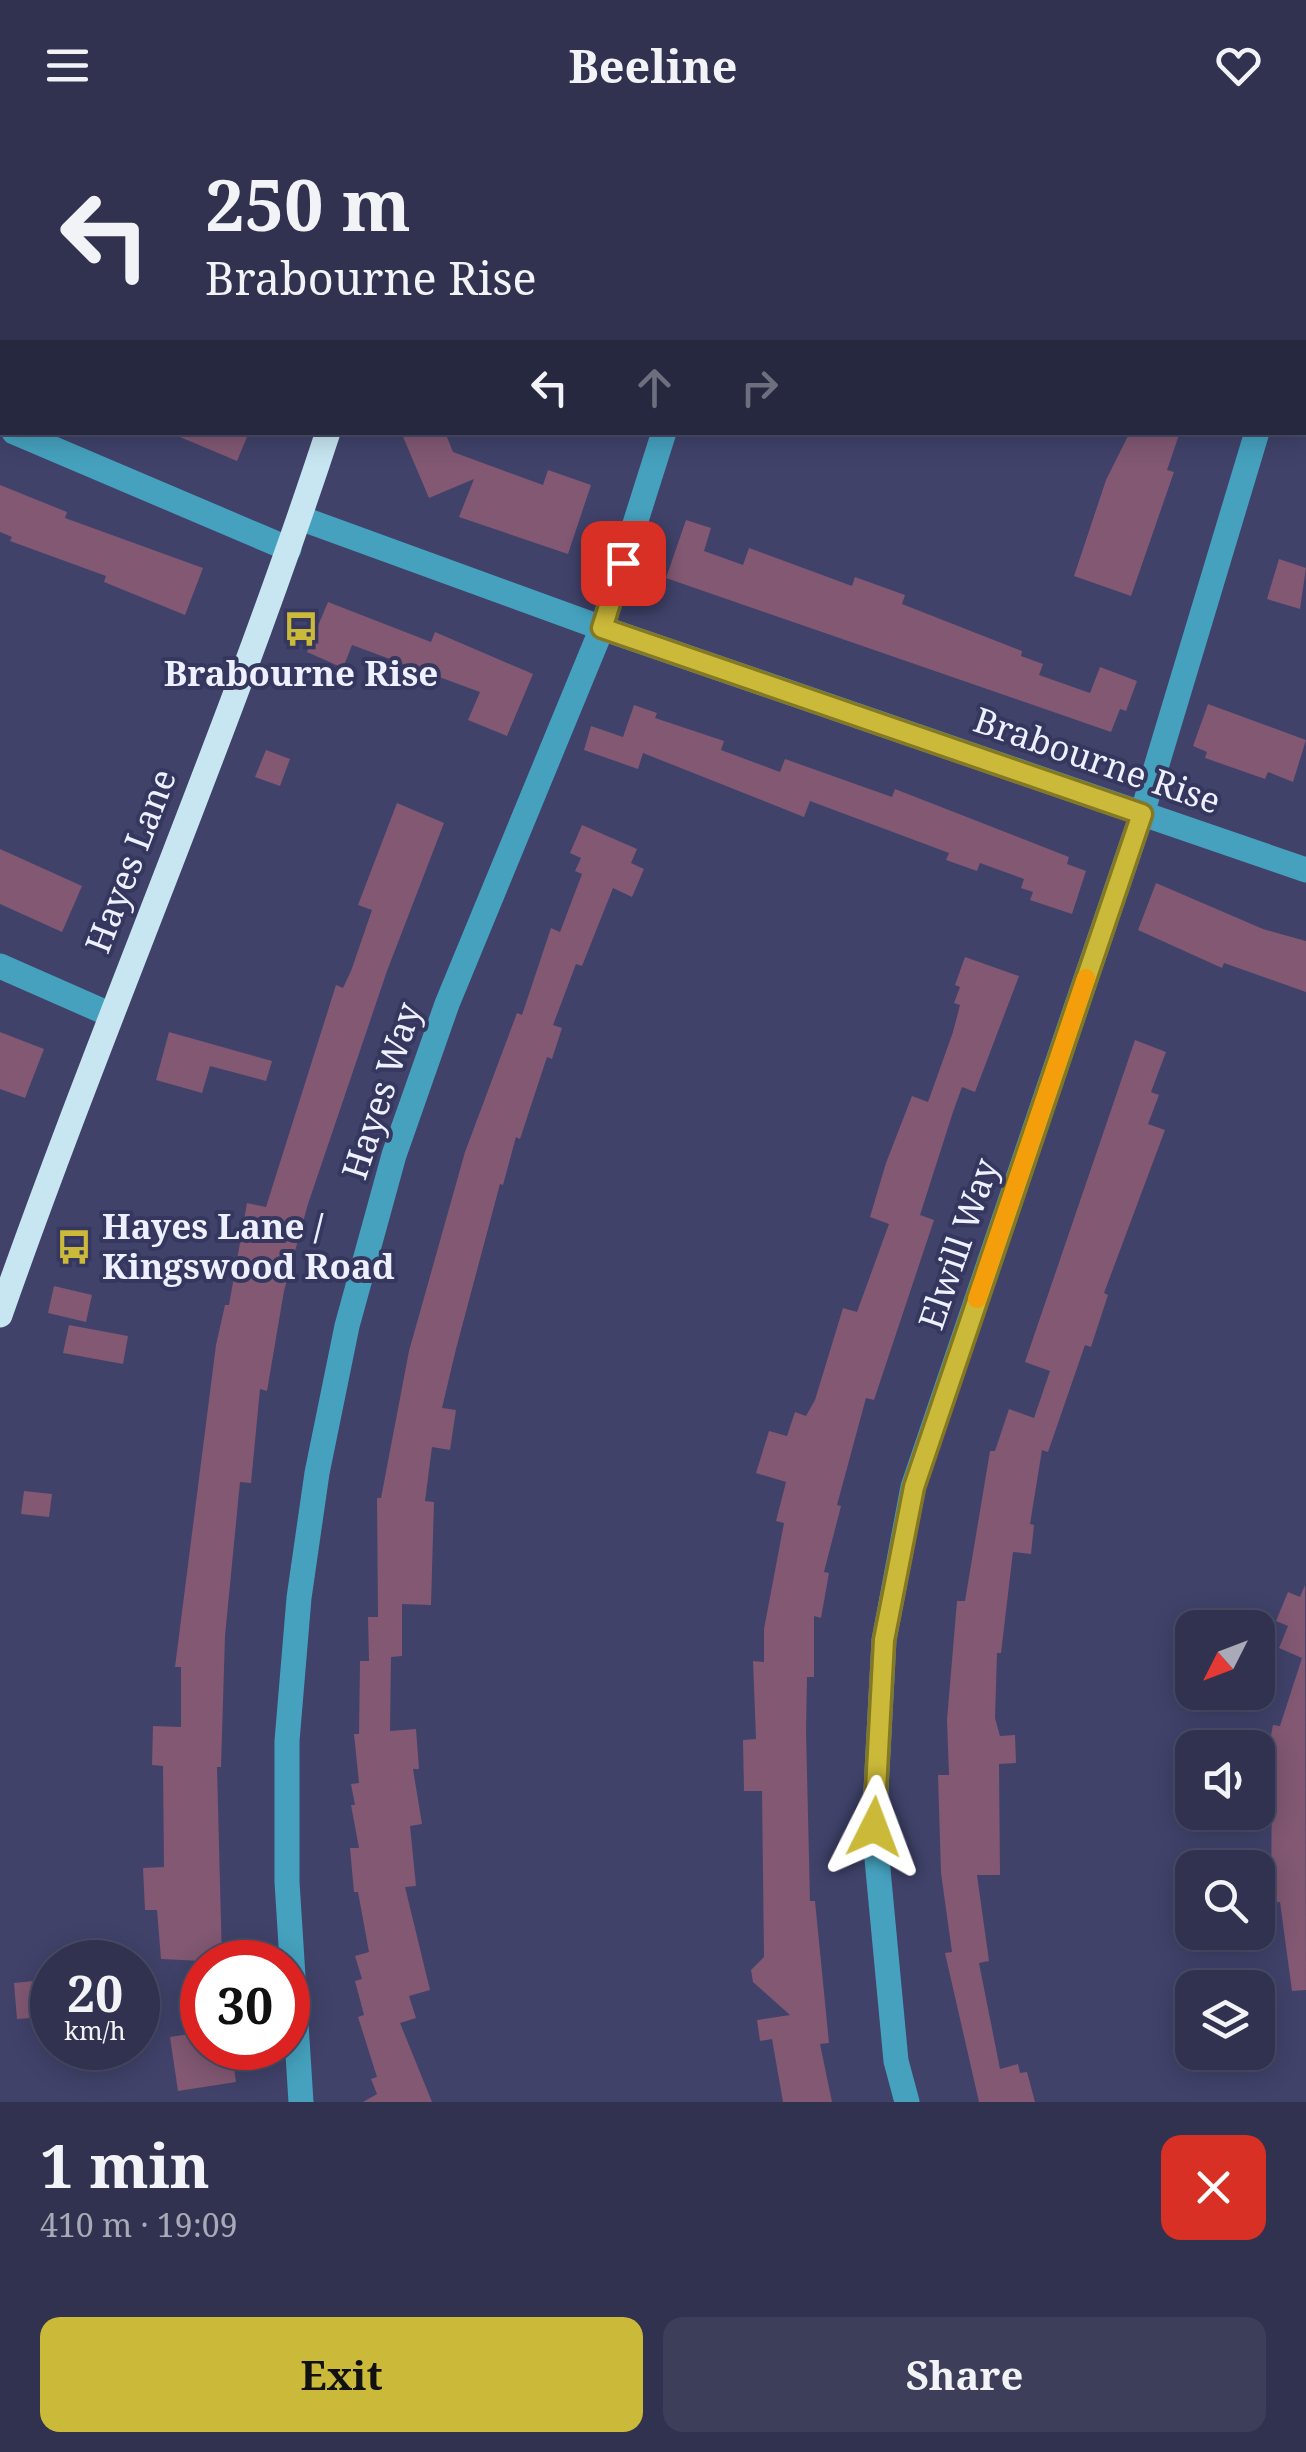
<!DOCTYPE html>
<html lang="en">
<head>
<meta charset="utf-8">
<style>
  body { margin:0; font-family:"Noto Serif",serif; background:#3c3e5a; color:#f1f3f6; height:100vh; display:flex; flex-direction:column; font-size:38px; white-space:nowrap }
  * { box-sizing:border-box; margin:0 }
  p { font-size:32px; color:#a8aab7 }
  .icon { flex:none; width:55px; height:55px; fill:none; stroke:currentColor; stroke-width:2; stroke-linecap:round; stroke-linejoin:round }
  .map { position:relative; height:1972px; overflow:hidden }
  .panel { display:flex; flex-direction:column; background:#303250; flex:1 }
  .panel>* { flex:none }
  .guide { position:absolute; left:0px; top:0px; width:1308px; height:305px; box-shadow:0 5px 25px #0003,0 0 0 2px #4b4d67; background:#303250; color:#f1f3f6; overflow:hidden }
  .needle { width:65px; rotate:228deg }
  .buttons { position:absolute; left:1175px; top:1480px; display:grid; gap:20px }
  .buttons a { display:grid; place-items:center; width:100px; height:100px; border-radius:20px; background:#303250; box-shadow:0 5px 25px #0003,0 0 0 2px #4b4d67; font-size:50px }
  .speed { position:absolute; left:30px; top:1810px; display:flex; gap:20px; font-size:50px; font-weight:700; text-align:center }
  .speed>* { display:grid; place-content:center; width:130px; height:130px; border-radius:50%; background:#303250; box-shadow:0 5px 25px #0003,0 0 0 2px #4b4d67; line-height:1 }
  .speed small { font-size:25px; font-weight:400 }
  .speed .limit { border:15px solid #d22; background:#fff; color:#111 }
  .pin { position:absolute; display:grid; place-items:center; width:85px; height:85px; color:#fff; margin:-42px; border-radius:20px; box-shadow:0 5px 15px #0006 }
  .me { position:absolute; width:110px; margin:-55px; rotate:3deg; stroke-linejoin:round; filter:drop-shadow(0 0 8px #0008) }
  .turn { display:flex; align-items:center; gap:35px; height:210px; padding:0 40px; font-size:45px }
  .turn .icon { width:130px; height:130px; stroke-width:2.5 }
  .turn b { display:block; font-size:70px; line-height:85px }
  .lanes { display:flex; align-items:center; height:95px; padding:0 40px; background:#0003; justify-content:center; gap:50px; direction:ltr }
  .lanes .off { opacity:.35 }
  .round { display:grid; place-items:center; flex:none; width:105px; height:105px; border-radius:20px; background:#3c3e5a }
  .summary { display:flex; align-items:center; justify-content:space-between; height:170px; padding:0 40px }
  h1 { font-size:60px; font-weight:700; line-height:75px }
  .cta { display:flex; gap:20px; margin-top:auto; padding:20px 40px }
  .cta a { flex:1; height:115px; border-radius:20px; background:#cbb939; color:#111; font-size:40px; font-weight:700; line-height:115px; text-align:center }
  .cta a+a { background:#3c3e5a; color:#f1f3f6 }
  header { display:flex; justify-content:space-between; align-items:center; height:130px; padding:0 40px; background:#303250; font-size:45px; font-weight:700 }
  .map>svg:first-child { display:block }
  .building { fill:#825873 }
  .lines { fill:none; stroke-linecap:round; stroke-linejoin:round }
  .minor { stroke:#45a1be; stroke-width:25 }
  .major { stroke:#c7e6f1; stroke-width:25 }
  .route-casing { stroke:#847825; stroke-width:25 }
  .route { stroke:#cbb939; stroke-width:18 }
  .slow { stroke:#f59e0b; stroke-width:18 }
  .labels { text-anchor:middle; stroke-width:8; stroke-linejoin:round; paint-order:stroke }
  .poi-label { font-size:35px; font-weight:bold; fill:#eef0ff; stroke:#36375e }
  .street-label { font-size:35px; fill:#eef0ff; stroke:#36375e }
</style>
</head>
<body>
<header><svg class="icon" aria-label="menu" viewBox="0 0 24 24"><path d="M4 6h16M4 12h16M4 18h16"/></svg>Beeline<svg class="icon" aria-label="heart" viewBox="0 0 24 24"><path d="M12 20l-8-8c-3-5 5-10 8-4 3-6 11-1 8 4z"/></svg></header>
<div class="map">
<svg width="1306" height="1972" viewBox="0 0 1306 1972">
  <rect width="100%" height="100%" fill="#40426a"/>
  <!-- building -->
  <g class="building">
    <path d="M 168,302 L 249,302 L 237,331 Z"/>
    <path d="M 401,302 L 445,302 L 453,322 L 543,355 L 548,340 L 591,355 L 568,424 L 459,387 L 474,349 L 429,368 Z"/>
    <path d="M 1130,302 L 1180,302 L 1167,340 L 1174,342 L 1131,466 L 1074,446 L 1106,350 Z"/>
    <path d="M 0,355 L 67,382 L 65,388 L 203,438 L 185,485 L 104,452 L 106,446 L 10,411 L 12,407 L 0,402 Z"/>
    <path d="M 686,390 L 711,398 L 704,421 L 743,435 L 749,418 L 852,456 L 855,447 L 905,465 L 902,474 L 1022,521 L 1021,526 L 1043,534 L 1039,545 L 1090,563 L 1100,537 L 1137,551 L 1126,581 L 1120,579 L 1111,602 L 666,448 Z"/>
    <path d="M 1279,429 L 1306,438 L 1300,479 L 1267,469 Z"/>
    <path d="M 328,472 L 431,512 L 435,502 L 533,544 L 507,606 L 468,590 L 480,562 L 352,515 L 343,538 L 307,522 Z"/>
    <path d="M 1208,574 L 1306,610 L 1293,652 L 1268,642 L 1265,649 L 1205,628 L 1207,622 L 1193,616 Z"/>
    <path d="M 634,575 L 657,583 L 655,588 L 724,611 L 721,620 L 780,642 L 785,629 L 892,667 L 895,659 L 1069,727 L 1067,734 L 1086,741 L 1072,784 L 1030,770 L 1033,762 L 1021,758 L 1024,749 L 980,733 L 977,741 L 946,730 L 949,723 L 810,671 L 804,687 L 643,623 L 638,639 L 584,620 L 591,596 L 623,607 Z"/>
    <path d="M 266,620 L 290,629 L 280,656 L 255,647 Z"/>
    <path d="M 397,673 L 444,693 L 387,841 L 308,1074 L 284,1161 L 267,1261 L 260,1259 L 251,1353 L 240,1352 L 225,1506 L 221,1637 L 217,1637 L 222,1832 L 161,1829 L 157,1780 L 145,1780 L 143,1738 L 164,1737 L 163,1636 L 152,1635 L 153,1596 L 181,1597 L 181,1537 L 175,1537 L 216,1215 L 225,1175 L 229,1175 L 247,1073 L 266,1077 L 336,855 L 343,858 L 351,841 L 372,780 L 358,775 Z"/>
    <path d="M 582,695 L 637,719 L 631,733 L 644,739 L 632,767 L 613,758 L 582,836 L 576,834 L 553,895 L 562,898 L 552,929 L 547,927 L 520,1009 L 516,1007 L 503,1055 L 500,1054 L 456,1219 L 442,1278 L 456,1280 L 450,1320 L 432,1317 L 425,1371 L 434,1372 L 431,1475 L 402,1474 L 402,1526 L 391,1527 L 390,1601 L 416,1599 L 419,1639 L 413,1639 L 422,1694 L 410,1696 L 416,1756 L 405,1757 L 430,1860 L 409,1866 L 416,1888 L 400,1893 L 432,1972 L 363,1972 L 377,1964 L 371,1949 L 377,1947 L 358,1887 L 364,1885 L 355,1851 L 362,1849 L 355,1826 L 369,1822 L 358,1762 L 354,1762 L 350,1718 L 359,1718 L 351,1675 L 355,1675 L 351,1654 L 359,1653 L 354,1604 L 359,1604 L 360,1531 L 369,1531 L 368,1487 L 378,1487 L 377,1368 L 381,1368 L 409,1221 L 465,1022 L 517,883 L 522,885 L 551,798 L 560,802 L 582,744 L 575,741 L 581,728 L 570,723 Z"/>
    <path d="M 0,719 L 82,756 L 62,802 L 0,774 Z"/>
    <path d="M 1156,753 L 1263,799 L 1306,811 L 1306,862 L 1224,833 L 1222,838 L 1138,800 Z"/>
    <path d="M 965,827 L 1019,846 L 975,962 L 962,957 L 953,982 L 920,1085 L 934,1090 L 874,1270 L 866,1268 L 837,1375 L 841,1376 L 824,1442 L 829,1443 L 821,1488 L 814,1486 L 814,1547 L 807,1547 L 806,1600 L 810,1771 L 815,1771 L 829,1913 L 820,1914 L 832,1972 L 783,1972 L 772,1909 L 760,1911 L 757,1890 L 790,1885 L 753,1852 L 751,1840 L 764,1827 L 762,1661 L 744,1661 L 743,1610 L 756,1609 L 753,1531 L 764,1532 L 764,1499 L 784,1393 L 776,1391 L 786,1352 L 756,1343 L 769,1301 L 787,1306 L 795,1282 L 806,1286 L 815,1270 L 843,1178 L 857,1182 L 889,1094 L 870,1087 L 886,1033 L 912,966 L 928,972 L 953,902 L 960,875 L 954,873 L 960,857 L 955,855 Z"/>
    <path d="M 0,902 L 44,919 L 25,968 L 0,959 Z"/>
    <path d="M 169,902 L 272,931 L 266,951 L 210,936 L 202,963 L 156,950 Z"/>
    <path d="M 1135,910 L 1166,922 L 1151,962 L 1159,965 L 1148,994 L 1165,1000 L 1104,1163 L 1108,1165 L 1091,1217 L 1085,1215 L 1048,1322 L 1042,1320 L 1030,1394 L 1034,1395 L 1031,1424 L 1013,1422 L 1001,1523 L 997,1523 L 995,1588 L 1000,1606 L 1015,1605 L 1016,1633 L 999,1634 L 1000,1745 L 977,1745 L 989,1831 L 979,1833 L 1000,1939 L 1018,1934 L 1020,1943 L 1027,1942 L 1035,1972 L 979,1972 L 945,1823 L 952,1822 L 941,1743 L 938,1645 L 949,1645 L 947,1590 L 957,1471 L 965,1471 L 990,1321 L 995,1321 L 1009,1279 L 1034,1288 L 1050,1241 L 1025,1232 Z"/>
    <path d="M 54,1156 L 92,1165 L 86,1192 L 48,1183 Z"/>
    <path d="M 69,1195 L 128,1206 L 123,1234 L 63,1223 Z"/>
    <path d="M 24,1361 L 52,1364 L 49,1387 L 21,1384 Z"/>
    <path d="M 1305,1455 L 1306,1860 L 1292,1861 L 1280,1772 L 1271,1773 L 1272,1641 L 1264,1640 L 1273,1595 L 1280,1596 L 1302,1528 L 1279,1518 L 1288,1496 L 1276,1491 L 1288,1462 L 1300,1467 Z"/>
    <path d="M 43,1850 L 46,1887 L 17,1889 L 14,1853 Z"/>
    <path d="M 202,1902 L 202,1918 L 231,1918 L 236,1952 L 178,1961 L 170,1907 Z"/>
  </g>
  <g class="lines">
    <!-- minor -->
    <g class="minor">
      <path d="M 759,2 L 760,0"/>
      <path d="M 1305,144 L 1306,141"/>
      <path d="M 14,302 L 289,419"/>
      <path d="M 300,388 L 602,498 L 1306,740"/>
      <path d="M 0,836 L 109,884"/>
      <path d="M 301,1972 L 287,1752 L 287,1611 L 299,1468 L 317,1343 L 347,1196 L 394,1025 L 447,874 L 602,498 L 664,302"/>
      <path d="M 907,1972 L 896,1931 L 874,1697 L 884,1510 L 913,1357 L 1142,684 L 1257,302"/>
    </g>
    <!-- major -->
    <g class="major">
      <path d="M 426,2 L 427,0"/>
      <path d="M 0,1185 C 104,889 230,601 328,302"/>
    </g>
  </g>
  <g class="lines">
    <defs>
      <path id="route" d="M 623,433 L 602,498 L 1142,684 L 914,1357 L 884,1510 L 874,1697"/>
    </defs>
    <!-- route casing -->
    <use href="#route" class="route-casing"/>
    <!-- route -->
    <use href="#route" class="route"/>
    <!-- slow -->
    <path class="slow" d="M 977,1169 L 1086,848"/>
  </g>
  <!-- icons -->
  <defs>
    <symbol id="bus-bare" viewBox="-9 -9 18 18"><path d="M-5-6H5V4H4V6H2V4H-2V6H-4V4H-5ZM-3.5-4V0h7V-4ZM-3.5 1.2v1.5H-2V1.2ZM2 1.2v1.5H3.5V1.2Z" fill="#cbb939" stroke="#36375e" stroke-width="2.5" paint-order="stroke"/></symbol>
  </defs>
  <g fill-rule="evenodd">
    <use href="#bus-bare" x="276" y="474" width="50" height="50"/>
    <use href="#bus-bare" x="49" y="1092" width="50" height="50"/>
  </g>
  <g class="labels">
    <!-- poi labels -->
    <g class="poi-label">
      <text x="301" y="556">Brabourne Rise</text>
      <text x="102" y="1109" text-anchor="start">Hayes Lane /<tspan x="102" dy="40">Kingswood Road</tspan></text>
    </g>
    <!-- street labels -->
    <g class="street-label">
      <text transform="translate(1097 631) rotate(19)" y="12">Brabourne Rise</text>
      <text transform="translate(131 731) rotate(-69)" y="12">Hayes Lane</text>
      <text transform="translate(382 961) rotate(-72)" y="12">Hayes Way</text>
      <text transform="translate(959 1114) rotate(-71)" y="12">Elwill Way</text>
    </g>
  </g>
</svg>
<div class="buttons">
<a><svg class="needle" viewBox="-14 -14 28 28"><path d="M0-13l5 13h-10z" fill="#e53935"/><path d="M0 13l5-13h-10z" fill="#a8aab7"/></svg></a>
<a><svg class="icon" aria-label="sound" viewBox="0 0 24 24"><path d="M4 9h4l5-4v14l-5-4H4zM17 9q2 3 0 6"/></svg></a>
<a><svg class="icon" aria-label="search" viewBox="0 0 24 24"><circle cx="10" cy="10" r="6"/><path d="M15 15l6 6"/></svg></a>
<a><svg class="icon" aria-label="layers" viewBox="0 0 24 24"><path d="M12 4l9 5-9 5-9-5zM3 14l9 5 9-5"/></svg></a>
</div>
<div class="speed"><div>20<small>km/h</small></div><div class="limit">30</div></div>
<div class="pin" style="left:623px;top:433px;background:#d93025"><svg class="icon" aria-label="arrive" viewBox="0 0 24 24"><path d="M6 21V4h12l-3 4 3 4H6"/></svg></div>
<svg class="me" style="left:874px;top:1697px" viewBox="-20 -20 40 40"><path d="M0-17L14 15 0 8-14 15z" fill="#cbb939" stroke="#fff" stroke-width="4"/></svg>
<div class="guide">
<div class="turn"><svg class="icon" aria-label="left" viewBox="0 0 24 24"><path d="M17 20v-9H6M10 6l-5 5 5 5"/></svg><div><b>250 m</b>Brabourne Rise</div></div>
<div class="lanes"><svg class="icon" aria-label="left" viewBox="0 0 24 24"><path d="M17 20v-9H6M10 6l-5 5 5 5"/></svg><svg class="icon off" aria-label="ahead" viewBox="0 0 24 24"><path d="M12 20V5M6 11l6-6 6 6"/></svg><svg class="icon off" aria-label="right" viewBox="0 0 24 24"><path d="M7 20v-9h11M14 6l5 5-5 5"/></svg></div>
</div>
</div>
<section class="panel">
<div class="summary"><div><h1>1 min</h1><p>410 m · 19:09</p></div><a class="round" style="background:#d93025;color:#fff"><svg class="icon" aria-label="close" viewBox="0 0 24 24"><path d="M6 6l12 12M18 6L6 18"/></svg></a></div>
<div class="cta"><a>Exit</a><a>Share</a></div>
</section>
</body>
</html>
